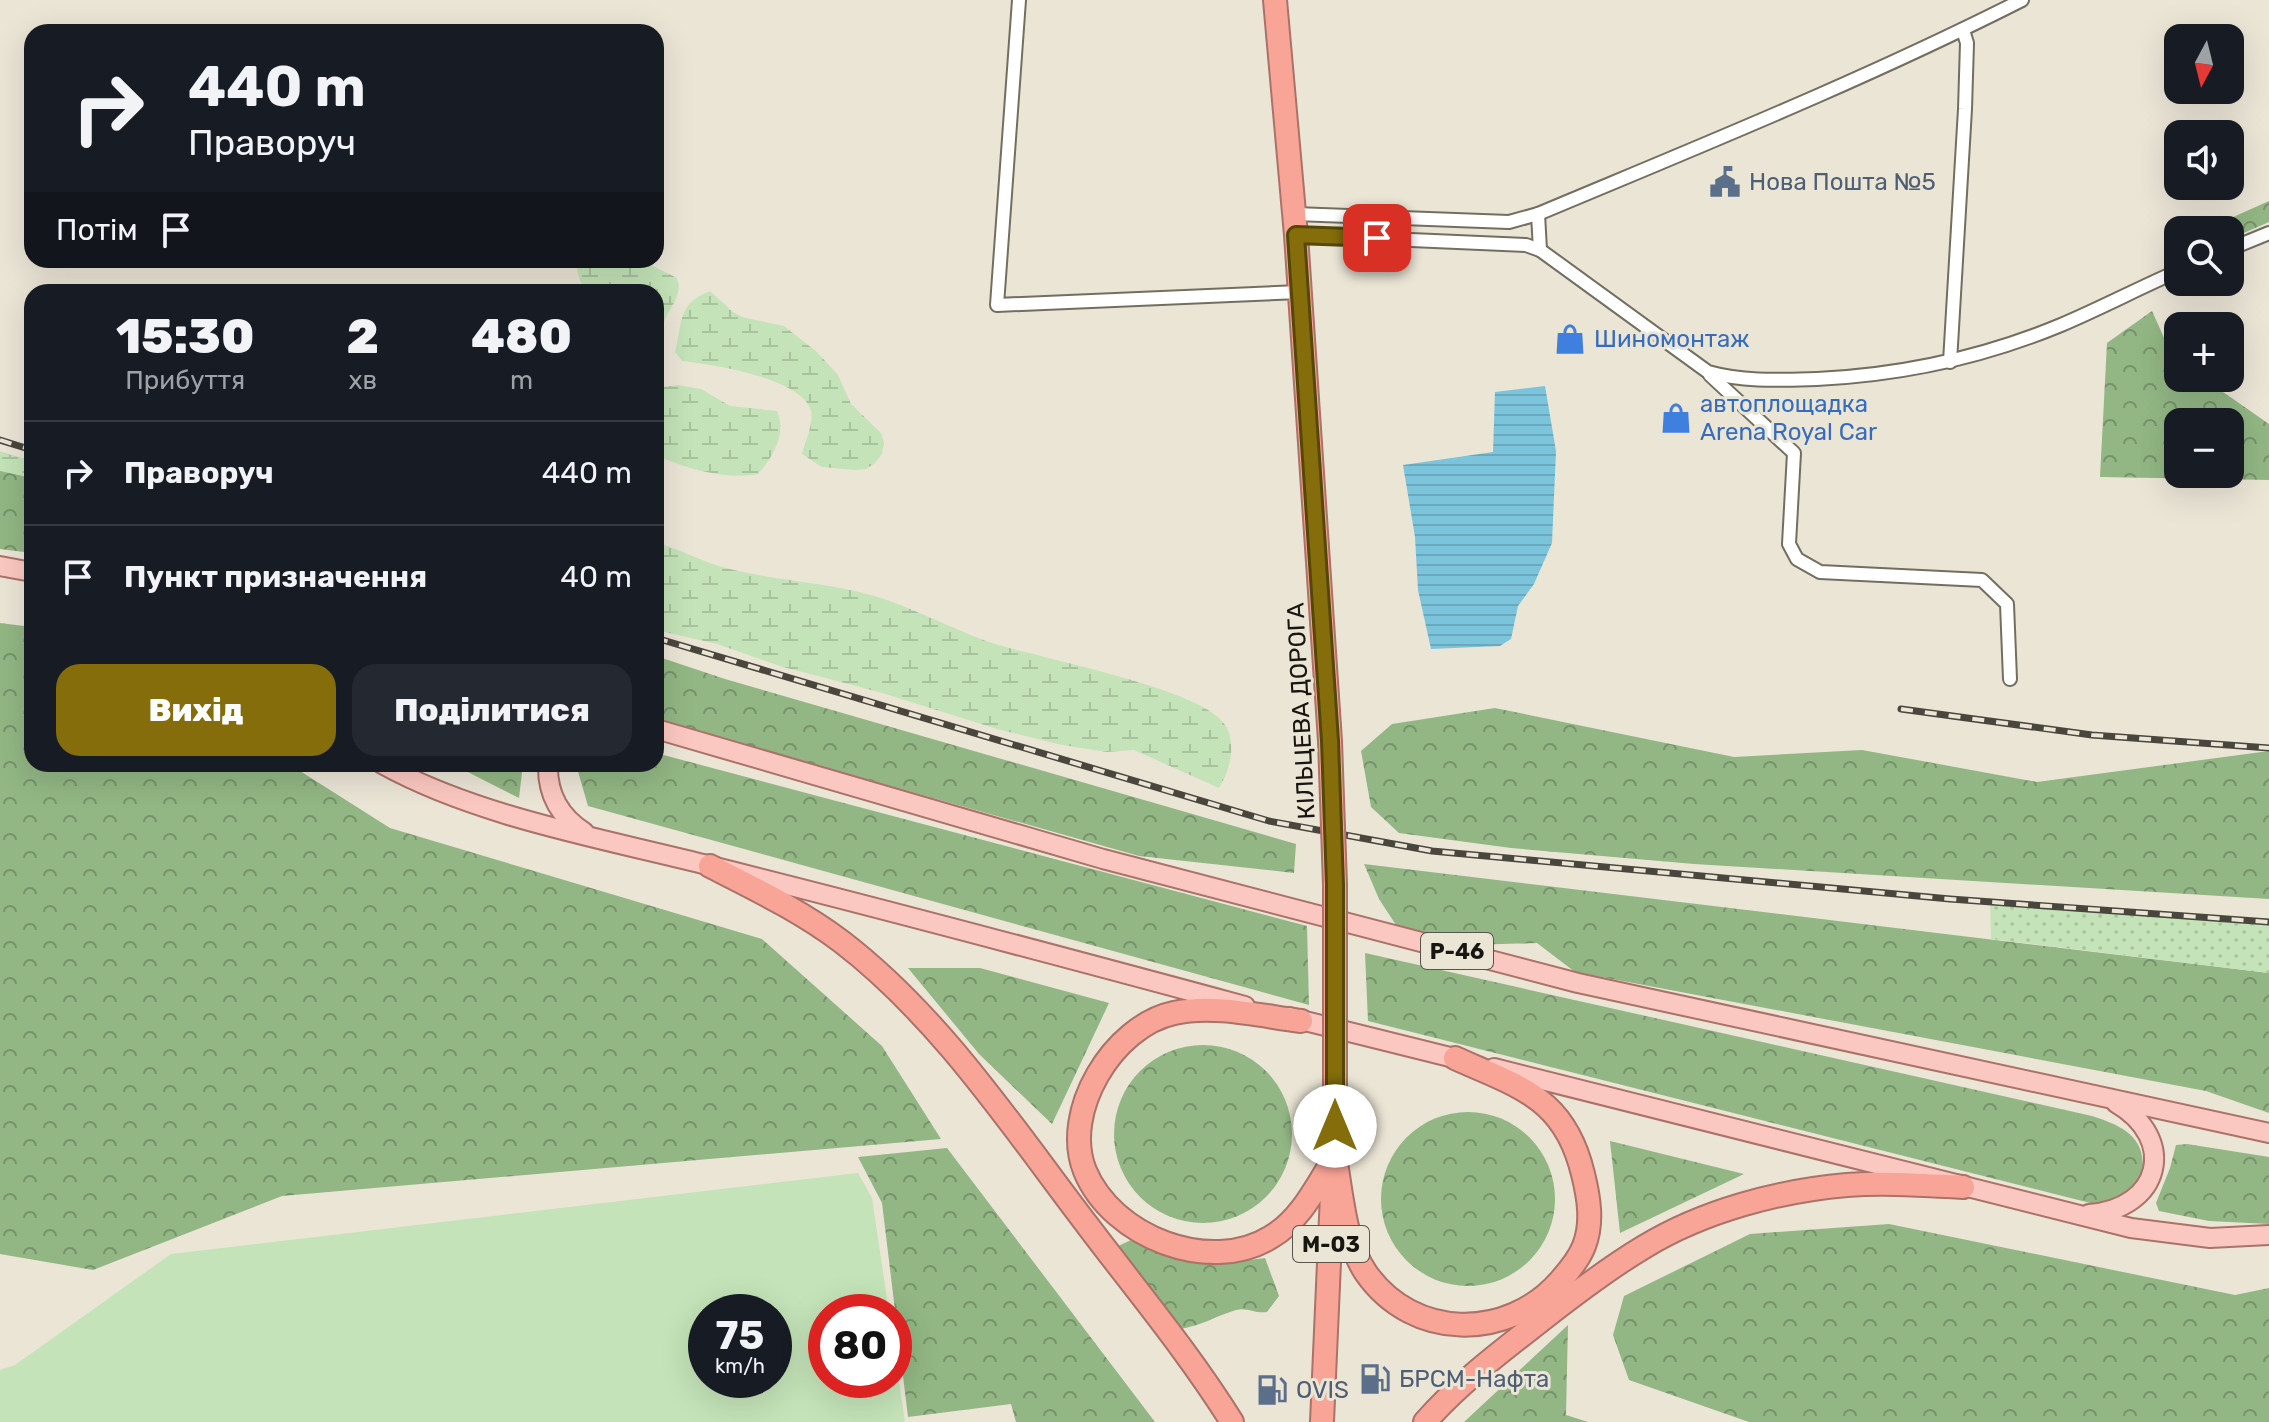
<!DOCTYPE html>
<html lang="uk">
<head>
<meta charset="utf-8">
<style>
  body { margin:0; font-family:Rubik,sans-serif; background:#242831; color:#f1f3f6; height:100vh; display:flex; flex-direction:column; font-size:30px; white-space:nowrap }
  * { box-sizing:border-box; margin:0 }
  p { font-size:26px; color:#9ea1a6 }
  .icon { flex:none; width:44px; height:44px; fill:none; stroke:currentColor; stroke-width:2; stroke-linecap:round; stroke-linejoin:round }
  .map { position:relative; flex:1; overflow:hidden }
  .details { position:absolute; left:24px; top:284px; width:640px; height:488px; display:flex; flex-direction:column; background:#171b24; border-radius:24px; box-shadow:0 8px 32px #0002 }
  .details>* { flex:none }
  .banner { position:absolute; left:24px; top:24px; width:640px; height:244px; border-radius:24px; box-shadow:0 8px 32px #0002; background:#171b24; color:#f1f3f6; overflow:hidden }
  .needle { width:52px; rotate:187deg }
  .fabs { position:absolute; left:2164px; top:24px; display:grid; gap:16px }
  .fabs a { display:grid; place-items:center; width:80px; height:80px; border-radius:16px; background:#171b24; box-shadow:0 8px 32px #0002; font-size:40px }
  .speed { position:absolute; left:688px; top:1294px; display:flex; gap:16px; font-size:40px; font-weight:700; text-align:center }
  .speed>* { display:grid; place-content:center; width:104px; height:104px; border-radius:50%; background:#171b24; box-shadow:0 8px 32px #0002; line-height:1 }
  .speed small { font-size:20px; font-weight:400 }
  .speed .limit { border:12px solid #d22; background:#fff; color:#111 }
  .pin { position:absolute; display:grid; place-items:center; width:68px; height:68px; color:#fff; margin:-34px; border-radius:16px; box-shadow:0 4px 12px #0006 }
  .me { position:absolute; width:88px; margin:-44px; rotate:0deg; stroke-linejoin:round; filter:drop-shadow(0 0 6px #0008) }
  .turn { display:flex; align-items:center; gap:28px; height:168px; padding:0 32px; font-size:36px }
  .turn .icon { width:104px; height:104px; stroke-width:2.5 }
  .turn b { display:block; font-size:56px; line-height:68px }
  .then { display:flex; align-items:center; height:76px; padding:0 32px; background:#0003; gap:16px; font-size:30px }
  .eta { display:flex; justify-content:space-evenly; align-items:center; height:136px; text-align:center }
  .eta b { font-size:48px; font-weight:800; line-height:56px }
  .cta { display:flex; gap:16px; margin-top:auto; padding:16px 32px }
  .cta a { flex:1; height:92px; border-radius:24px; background:#846d0a; color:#fff; font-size:32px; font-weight:800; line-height:92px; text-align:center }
  .cta a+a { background:#242831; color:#f1f3f6 }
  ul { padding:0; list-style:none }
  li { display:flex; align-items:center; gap:24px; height:104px; padding:0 32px; border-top:2px solid #363941 }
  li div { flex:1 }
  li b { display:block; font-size:30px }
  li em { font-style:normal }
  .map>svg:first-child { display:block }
  .green { fill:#c4e3b8; fill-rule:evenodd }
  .forest { fill:url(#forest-crowns); fill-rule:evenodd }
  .wetland { fill:url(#wetland-marsh) }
  .park { fill:url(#park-dots) }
  .water { fill:url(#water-rules) }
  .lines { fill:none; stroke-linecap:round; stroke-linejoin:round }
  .street-casing { stroke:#726e60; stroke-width:16 }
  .primary-casing { stroke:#aa7268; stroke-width:22 }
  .highway-casing { stroke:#aa7268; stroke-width:26 }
  .street { stroke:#fff; stroke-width:12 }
  .primary { stroke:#fbc8c1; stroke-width:18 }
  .highway { stroke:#f8a497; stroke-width:22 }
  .rail-casing { stroke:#49463e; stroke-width:7 }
  .rail { stroke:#ebe5d6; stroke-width:4; stroke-dasharray:12; stroke-linecap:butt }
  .highway-bridge-casing { stroke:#aa7268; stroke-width:26; stroke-linecap:butt }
  .highway-bridge { stroke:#f8a497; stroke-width:22 }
  .route-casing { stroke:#564706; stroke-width:20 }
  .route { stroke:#846d0a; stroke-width:14 }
  .labels { text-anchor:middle; stroke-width:6; stroke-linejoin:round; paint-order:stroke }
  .shield { fill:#ebe5d6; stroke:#57544c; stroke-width:2 }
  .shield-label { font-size:22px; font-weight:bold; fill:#181611 }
  .service-label { font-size:24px; fill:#4e5e75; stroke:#ebe5d6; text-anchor:start }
  .shop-label { font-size:24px; fill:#366cbe; stroke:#ebe5d6; text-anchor:start }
  .street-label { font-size:24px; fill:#181611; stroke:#ebe5d6 }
</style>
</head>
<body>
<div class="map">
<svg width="2269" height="1422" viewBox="0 0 2269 1422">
  <defs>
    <pattern id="forest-crowns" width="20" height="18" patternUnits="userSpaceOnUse" patternTransform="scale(2)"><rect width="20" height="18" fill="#92b684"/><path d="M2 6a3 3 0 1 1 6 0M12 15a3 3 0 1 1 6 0" fill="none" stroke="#76936b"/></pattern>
    <pattern id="wetland-marsh" width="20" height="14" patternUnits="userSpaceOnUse" patternTransform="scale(2)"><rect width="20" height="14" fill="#c4e3b8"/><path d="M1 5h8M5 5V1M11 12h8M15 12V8" fill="none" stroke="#a8c29d"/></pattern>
    <pattern id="park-dots" width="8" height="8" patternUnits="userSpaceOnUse" patternTransform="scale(2)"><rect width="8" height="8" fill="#c4e3b8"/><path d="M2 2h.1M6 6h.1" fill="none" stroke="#a8c29d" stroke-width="1.8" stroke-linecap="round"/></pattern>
    <pattern id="water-rules" width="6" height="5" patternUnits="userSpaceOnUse" patternTransform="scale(2)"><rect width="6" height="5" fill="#7bc4dc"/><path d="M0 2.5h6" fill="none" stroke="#6aa8bc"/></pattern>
  </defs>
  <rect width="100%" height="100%" fill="#ebe5d6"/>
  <!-- green -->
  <path class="green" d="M 858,1173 L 872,1198 L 889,1312 L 826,1312 L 826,1380 L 894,1380 L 894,1347 L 905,1422 L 0,1422 L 0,1370 L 15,1365 L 171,1254 ZM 774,1312 L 774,1380 L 706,1380 L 706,1312 Z"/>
  <!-- forest -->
  <g class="forest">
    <path d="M 2269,201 L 2269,222 L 2230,239 L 2230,230 L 2204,230 Z"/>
    <path d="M 2152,311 L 2166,342 L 2178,353 L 2178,378 L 2203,378 L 2269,424 L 2269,480 L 2100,477 L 2107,343 ZM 2178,422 L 2230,422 L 2230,474 L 2178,474 Z"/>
    <path d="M 0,452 L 32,461 L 32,553 L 0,549 Z"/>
    <path d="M 0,623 L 32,627 L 32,764 L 289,764 L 390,828 L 762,939 L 882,1046 L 941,1139 L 282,1196 L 93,1270 L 0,1254 Z"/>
    <path d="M 656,656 L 725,679 L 1296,844 L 1294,873 L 1139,856 L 656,720 Z"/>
    <path d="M 1495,708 L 1734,757 L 1862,750 L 2037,782 L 2269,751 L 2269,899 L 1694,864 L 1511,848 L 1399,833 L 1371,807 L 1361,751 L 1392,724 Z"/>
    <path d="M 656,753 L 1307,926 L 1309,1005 L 588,806 L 577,768 L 582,764 L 656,764 Z"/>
    <path d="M 452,764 L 523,764 L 519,798 Z"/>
    <path d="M 1364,864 L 2269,973 L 2269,1113 L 2206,1091 L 1575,972 L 1537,943 L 1468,945 L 1396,925 L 1379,899 Z"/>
    <path d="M 1365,953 L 2092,1116 C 2132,1129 2149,1141 2141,1187 L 2102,1206 L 1368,1021 Z"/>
    <path d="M 908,968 L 980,968 L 1109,1003 L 1052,1124 L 979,1054 Z"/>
    <circle cx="1203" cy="1134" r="89"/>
    <circle cx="1468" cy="1199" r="87"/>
    <path d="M 1610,1141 L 1744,1174 L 1620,1233 Z"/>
    <path d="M 2187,1144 L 2269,1157 L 2269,1224 L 2209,1221 L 2159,1211 L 2156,1203 L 2170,1168 L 2176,1145 Z"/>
    <path d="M 947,1148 L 1155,1422 L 1016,1422 L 1011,1404 L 908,1417 L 882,1203 L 858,1157 Z"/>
    <path d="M 1889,1224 L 2235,1295 L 2269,1288 L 2269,1422 L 1749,1422 L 1629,1380 L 1613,1335 L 1624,1296 L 1750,1234 Z"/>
    <path d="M 1131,1240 C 1185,1267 1207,1266 1265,1258 L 1279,1296 L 1267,1312 C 1255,1314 1248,1307 1236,1310 C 1216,1316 1201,1326 1180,1329 L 1114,1248 Z"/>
    <path d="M 1568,1325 L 1566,1415 L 1588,1422 L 1464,1422 Z"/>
  </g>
  <!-- wetland -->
  <g class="wetland">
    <path d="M 585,260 L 641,260 L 677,278 C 683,297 670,305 664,322 C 661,328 659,335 656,341 L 656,292 L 589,292 L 580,281 L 577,269 Z"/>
    <path d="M 710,291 L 733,312 L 742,317 L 784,326 L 817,352 L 838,375 L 851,404 L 881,433 L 884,443 L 882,454 L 875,463 L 866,469 L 855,470 L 822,467 L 802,454 C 805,441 814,424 811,411 C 803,378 710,364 682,361 L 675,352 C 683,324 676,304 710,291 Z"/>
    <path d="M 678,385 L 701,389 L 730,406 L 777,411 C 787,433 773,457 758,474 C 725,480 686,469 656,455 L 656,388 Z"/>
    <path d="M 0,452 L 32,461 L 32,478 L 0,471 Z"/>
    <path d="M 656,542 C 681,550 705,563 730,569 C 777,581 827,582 874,596 C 912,607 948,627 986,641 C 1032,657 1204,688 1225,725 C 1237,745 1230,770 1219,788 L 1134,750 L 1107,752 L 1062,745 L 997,729 L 879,692 L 783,667 L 717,644 L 656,630 Z"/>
  </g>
  <!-- park -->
  <path class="park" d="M 1990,901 L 2269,922 L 2269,973 L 1991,939 Z"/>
  <!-- water -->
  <path class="water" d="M 1545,386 L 1556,451 L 1552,543 L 1534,584 L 1518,606 L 1511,639 L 1500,646 L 1431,649 L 1418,590 L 1415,537 L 1403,465 L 1493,452 L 1495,392 Z"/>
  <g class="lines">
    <defs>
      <g id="street">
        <path d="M 1019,0 L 997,305 L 1299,292"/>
        <path d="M 1295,214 L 1509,222 L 1538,214 C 1700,146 1864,80 2022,0"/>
        <path d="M 1538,214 L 1540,250"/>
        <path d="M 1296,235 L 1526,245 L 1540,250 L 1708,372 C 1744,382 1780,380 1817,379 C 1901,375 1984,357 2061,325 C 2101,308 2139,288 2178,271"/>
        <path d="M 2230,249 L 2269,233"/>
        <path d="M 1950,362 L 1965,109 L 1967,43 L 1963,30"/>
        <path d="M 1710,375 L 1794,453 L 1789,544 L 1797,559 L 1820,572 L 1982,580 L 2007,604 L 2010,679"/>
      </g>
      <g id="primary">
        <path d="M 0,566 L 32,572"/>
        <path d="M 656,729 L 1103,859 L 1578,983 L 2269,1133"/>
        <path d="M 382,764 C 477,817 605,839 711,866 C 889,910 1067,958 1245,1006"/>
        <path d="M 548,764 C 547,793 559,816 584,832"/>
        <path d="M 1289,1017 L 1466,1061"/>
        <path d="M 1494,1068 L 2131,1228 L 2210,1238 L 2269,1235"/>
        <path d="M 2089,1214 C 2161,1209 2178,1139 2116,1103"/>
      </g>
      <g id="highway">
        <path d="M 1275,0 L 1296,235 L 1330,741"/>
        <path d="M 710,866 C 755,889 801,911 842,942 C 941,1018 1013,1128 1088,1226 C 1137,1291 1189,1353 1232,1422"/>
        <path d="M 1301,1021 C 1261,1016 1214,1004 1174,1013 C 1113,1026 1061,1112 1085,1171 C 1112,1237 1210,1275 1271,1237 C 1301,1220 1317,1185 1335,1157"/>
        <path d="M 1335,1157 C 1342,1195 1344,1240 1366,1273 C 1413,1340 1507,1341 1560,1281 C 1569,1271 1579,1259 1584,1246 C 1593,1223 1589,1198 1583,1174 C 1577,1149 1566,1124 1546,1106 C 1522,1084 1485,1072 1455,1058"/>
        <path d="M 1322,1422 L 1335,1126"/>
        <path d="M 1425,1422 C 1460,1382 1502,1351 1544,1318 C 1576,1293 1609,1268 1644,1247 C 1703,1211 1778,1191 1847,1185 C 1885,1182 1924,1185 1963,1187"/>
      </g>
    </defs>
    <!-- street casing -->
    <use href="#street" class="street-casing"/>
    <!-- primary casing -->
    <use href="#primary" class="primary-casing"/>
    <!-- highway casing -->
    <use href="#highway" class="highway-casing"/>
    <!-- street -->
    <use href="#street" class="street"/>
    <!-- primary -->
    <use href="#primary" class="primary"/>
    <!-- highway -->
    <use href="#highway" class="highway"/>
    <defs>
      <g id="rail">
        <path d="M 0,440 L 32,450"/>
        <path d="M 656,638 L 1269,821 L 1432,851 L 1950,899 L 2269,922"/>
        <path d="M 1901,709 L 2092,735 L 2269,748"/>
      </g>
    </defs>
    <!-- rail casing -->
    <use href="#rail" class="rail-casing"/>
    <!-- rail -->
    <use href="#rail" class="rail"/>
    <defs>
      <path id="highway-bridge" d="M 1330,741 L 1335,885 L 1335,1126"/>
    </defs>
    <!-- highway-bridge casing -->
    <use href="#highway-bridge" class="highway-bridge-casing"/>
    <!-- highway-bridge -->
    <use href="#highway-bridge" class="highway-bridge"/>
  </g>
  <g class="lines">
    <defs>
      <path id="route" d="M 1335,1126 L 1335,885 L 1330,741 L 1296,235 L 1377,238"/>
    </defs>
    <!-- route casing -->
    <use href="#route" class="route-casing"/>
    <!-- route -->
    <use href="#route" class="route"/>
  </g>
  <!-- icons -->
  <defs>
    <symbol id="civic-bare" viewBox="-9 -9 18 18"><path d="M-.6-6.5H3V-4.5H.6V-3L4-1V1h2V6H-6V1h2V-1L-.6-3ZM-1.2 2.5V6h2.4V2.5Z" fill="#5c6f8a" stroke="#ebe5d6" stroke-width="2.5" paint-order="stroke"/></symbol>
    <symbol id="shop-bare" viewBox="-9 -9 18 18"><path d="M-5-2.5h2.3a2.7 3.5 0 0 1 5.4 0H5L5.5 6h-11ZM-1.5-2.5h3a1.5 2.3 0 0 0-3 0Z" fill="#3f7fe0" stroke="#ebe5d6" stroke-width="2.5" paint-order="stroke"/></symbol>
    <symbol id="fuel-bare" viewBox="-9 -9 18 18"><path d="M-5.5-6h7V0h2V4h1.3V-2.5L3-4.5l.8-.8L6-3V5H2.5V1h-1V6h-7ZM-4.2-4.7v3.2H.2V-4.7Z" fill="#5c6f8a" stroke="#ebe5d6" stroke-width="2.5" paint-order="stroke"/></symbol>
  </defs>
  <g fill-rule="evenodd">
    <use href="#civic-bare" x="1703" y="160" width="44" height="44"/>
    <use href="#shop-bare" x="1548" y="317" width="44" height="44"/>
    <use href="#shop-bare" x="1654" y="396" width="44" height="44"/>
    <use href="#fuel-bare" x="1353" y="1357" width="44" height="44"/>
    <use href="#fuel-bare" x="1250" y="1368" width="44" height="44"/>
  </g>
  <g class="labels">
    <!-- shield labels -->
    <g class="shield">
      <rect x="1421" y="933" width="72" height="36" rx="6"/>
      <rect x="1293" y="1226" width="76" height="36" rx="6"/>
    </g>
    <g class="shield-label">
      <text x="1457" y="959">Р-46</text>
      <text x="1331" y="1252">М-03</text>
    </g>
    <!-- service labels -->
    <g class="service-label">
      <text x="1749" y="190">Нова Пошта №5</text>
      <text x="1399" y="1387">БРСМ-Нафта</text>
      <text x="1296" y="1398">OVIS</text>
    </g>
    <!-- shop labels -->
    <g class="shop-label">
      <text x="1594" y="347">Шиномонтаж</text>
      <text x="1700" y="412">автоплощадка<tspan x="1700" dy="28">Arena Royal Car</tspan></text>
    </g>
    <!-- street labels -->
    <g class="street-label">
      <text transform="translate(1301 711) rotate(-93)" y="8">КІЛЬЦЕВА ДОРОГА</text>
    </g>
  </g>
</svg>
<div class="fabs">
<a><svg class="needle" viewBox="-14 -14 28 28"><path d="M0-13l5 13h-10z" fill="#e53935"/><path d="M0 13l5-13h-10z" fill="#9ea1a6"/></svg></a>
<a><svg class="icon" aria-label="sound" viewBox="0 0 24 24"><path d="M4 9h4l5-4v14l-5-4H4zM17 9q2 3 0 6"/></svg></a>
<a><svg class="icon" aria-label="search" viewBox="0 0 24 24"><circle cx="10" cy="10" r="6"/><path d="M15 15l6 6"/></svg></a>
<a>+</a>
<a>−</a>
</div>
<div class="speed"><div>75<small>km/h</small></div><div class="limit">80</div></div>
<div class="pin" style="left:1377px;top:238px;background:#d93025"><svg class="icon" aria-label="arrive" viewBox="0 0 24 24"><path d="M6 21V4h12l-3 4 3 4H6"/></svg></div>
<svg class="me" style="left:1335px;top:1126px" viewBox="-20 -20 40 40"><circle r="19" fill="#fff"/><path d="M0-13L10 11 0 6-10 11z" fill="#846d0a"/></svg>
<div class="banner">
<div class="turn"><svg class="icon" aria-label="right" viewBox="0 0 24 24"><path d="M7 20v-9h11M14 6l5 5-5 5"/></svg><div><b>440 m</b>Праворуч</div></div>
<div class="then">Потім<svg class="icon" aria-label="arrive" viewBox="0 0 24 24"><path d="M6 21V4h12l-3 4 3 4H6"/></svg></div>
</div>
<section class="details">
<div class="eta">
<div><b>15:30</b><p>Прибуття</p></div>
<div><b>2</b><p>хв</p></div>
<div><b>480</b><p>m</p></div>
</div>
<ul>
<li><svg class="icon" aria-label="right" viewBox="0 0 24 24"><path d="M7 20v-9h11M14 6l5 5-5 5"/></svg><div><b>Праворуч</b></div><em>440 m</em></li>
<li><svg class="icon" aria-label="arrive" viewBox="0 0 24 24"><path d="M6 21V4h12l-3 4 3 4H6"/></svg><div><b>Пункт призначення</b></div><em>40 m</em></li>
</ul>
<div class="cta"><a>Вихід</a><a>Поділитися</a></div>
</section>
</div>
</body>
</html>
